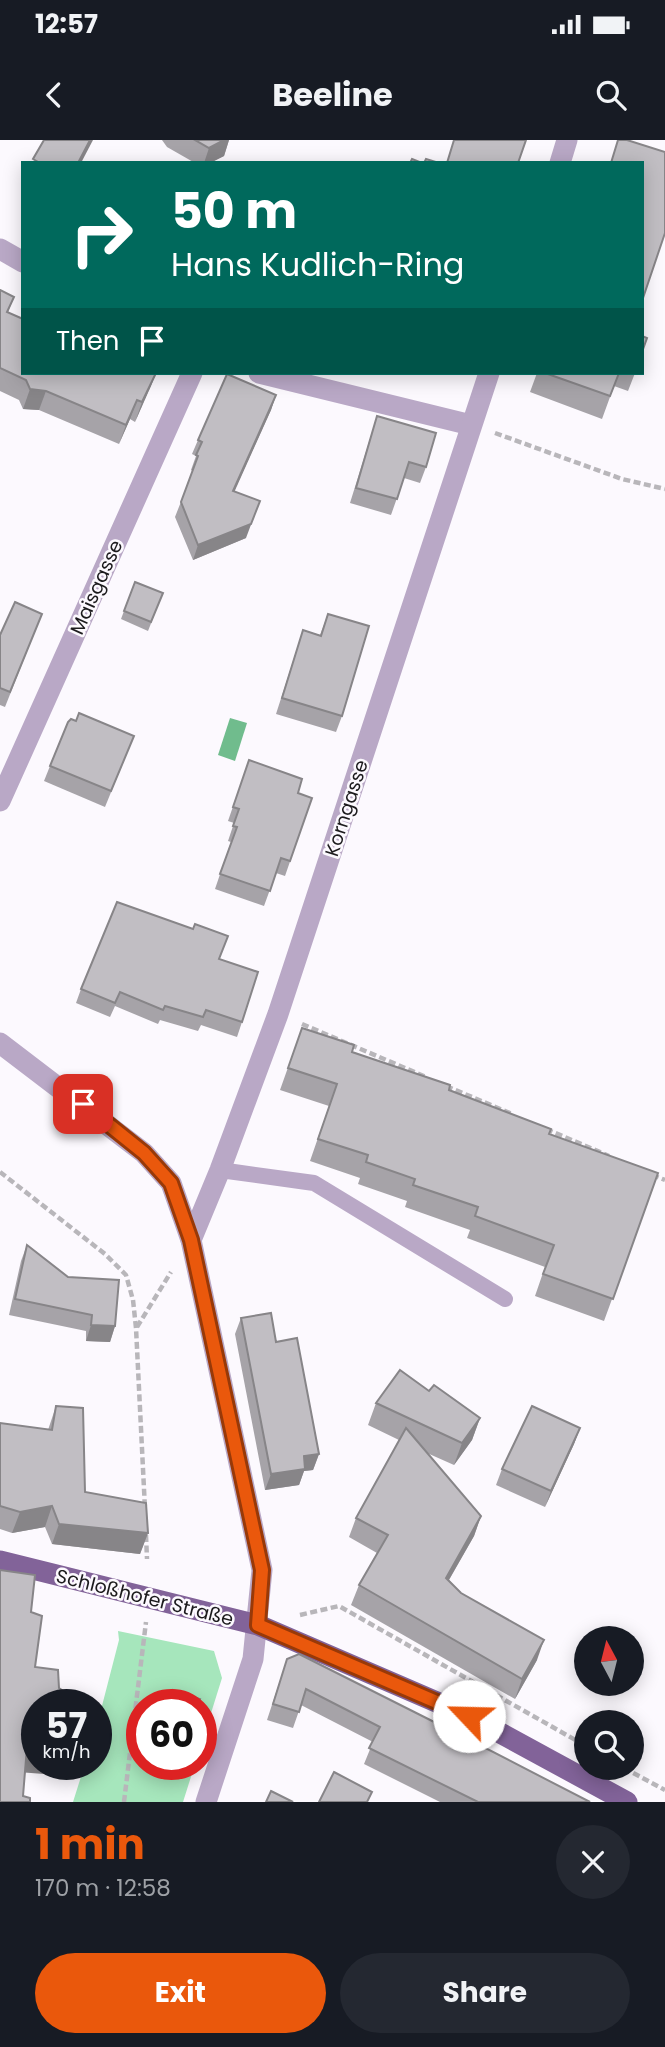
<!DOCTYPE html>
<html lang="en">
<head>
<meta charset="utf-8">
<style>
  body { margin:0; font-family:Poppins,sans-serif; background:#242831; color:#f1f3f6; height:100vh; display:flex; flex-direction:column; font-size:26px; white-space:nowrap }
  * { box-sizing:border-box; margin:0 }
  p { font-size:23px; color:#9ea1a6 }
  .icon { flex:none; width:38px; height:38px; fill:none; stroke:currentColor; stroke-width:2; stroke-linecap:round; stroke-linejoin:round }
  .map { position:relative; height:1662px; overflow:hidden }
  .details { display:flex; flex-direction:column; background:#171b24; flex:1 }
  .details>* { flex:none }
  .hud { position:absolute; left:21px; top:21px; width:623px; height:214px; border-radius:0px; box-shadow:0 4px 18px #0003; background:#00695c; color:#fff; overflow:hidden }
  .needle { width:46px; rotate:353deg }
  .fabs { position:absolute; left:574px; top:1486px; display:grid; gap:14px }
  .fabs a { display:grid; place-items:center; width:70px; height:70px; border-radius:50%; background:#171b24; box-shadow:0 4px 18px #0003; font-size:35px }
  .speed { position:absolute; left:21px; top:1549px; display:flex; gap:14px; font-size:35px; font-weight:700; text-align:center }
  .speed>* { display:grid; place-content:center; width:91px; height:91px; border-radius:50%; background:#171b24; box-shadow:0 4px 18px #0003; line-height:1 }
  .speed small { font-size:18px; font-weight:400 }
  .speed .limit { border:10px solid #d22; background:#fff; color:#111 }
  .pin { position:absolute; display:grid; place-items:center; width:60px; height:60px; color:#fff; margin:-30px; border-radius:14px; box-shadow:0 4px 10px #0006 }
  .me { position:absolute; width:77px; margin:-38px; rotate:294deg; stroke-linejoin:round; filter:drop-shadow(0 0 5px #0008) }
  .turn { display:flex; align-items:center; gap:24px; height:147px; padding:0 35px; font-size:32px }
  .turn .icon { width:91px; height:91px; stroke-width:2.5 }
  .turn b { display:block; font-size:49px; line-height:60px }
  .then { display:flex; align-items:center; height:66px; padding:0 35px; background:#0003; gap:14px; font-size:26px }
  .round { display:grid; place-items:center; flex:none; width:74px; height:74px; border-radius:37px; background:#242831 }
  .headline { display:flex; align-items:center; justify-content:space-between; height:119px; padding:0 35px }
  h1 { font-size:42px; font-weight:700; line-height:52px; color:#ea580c }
  .action { display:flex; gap:14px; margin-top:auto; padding:14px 35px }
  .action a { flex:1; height:80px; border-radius:42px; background:#ea580c; color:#fff; font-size:28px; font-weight:700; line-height:80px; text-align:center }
  .action a+a { background:#242831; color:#f1f3f6 }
  .status { display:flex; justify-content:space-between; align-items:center; height:49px; padding:0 35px; background:#171b24; direction:ltr }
  .status svg { height:19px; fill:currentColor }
  header { display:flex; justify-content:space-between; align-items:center; height:91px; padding:0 35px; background:#171b24; font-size:32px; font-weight:700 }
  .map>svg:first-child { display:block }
  .green { fill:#a6e6bc }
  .water { fill:#70bc8d }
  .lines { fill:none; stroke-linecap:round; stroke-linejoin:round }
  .path { stroke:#b8b6ba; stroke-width:4.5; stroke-dasharray:7 3.5; stroke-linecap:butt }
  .service { stroke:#b9a8c6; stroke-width:16 }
  .minor { stroke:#b9a8c6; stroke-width:21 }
  .primary { stroke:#826399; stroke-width:21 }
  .wall { fill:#a6a3a8 }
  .shaded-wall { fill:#878588 }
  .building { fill:#c1bec3; stroke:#878588; stroke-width:2 }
  .route-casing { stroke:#983908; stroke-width:18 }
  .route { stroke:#ea580c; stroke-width:12 }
  .labels { text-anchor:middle; stroke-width:5; stroke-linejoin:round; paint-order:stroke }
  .street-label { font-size:19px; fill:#1c1b1d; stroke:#fcf9fe }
</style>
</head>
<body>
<div class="status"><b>12:57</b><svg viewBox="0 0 49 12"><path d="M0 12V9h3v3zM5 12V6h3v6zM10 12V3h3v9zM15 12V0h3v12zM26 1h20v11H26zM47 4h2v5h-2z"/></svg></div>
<header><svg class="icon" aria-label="back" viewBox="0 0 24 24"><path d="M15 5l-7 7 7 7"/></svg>Beeline<svg class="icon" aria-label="search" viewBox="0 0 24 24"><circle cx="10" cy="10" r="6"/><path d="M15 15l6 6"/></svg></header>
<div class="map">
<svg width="665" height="1662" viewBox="0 0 665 1662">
  <rect width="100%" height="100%" fill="#fcf9fe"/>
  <!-- green -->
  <path class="green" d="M 118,1491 L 214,1511 L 222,1538 L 201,1605 L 201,1564 L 142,1564 L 142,1624 L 195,1624 L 183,1662 L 73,1662 L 85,1624 L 96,1624 L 96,1589 L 119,1500 Z"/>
  <!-- water -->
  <path class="water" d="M 230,578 L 247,583 L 235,621 L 218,615 Z"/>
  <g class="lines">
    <!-- path -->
    <g class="path">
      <path d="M 495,293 L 622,339 L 665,349"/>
      <path d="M 302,884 L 426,937"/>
      <path d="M 446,946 L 512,974"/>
      <path d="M 546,989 L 609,1016"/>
      <path d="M 0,1032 L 105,1114 L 126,1135 L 133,1160 L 136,1188 L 145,1369"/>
      <path d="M 652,1035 L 665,1040"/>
      <path d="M 137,1187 L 171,1132"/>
      <path d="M 146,1395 L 147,1419"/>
      <path d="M 300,1475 L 339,1466 L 586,1606"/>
      <path d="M 624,1628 L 665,1650"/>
      <path d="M 124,1662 L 146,1482"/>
    </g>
    <!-- service -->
    <path class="service" d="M 220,1030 L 314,1043 L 505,1159"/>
    <!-- minor -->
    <g class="minor">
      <path d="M 560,23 L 567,0"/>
      <path d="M 0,109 L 23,122"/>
      <path d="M 259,233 L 471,285"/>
      <path d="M 0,661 L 192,233"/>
      <path d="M 0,903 L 144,1013 L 171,1043 L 191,1100 L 262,1430 L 253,1519 L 206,1662"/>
      <path d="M 191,1100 L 220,1030 L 278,874 L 489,233"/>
    </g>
    <!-- primary -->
    <path class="primary" d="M 0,1421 L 258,1485 L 469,1576 L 627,1662"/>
  </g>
  <!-- wall -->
  <g class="wall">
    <path d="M 162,0 L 229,0 L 224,16 L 210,23 L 195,23 L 167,7 Z"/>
    <path d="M 0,150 L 14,157 L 8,172 L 23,233 L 156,233 L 135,282 L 130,279 L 119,304 L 39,270 L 23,269 L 19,260 L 0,251 Z"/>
    <path d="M 537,233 L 635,233 L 628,251 L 614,246 L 602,279 L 530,252 Z"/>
    <path d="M 276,255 L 271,270 L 234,351 L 246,398 L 193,420 L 175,377 L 193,331 L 191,330 L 196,316 L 192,314 L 198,300 Z"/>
    <path d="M 377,276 L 426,327 L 420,343 L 404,338 L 391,375 L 350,363 Z"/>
    <path d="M 163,453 L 148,491 L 121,479 L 124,471 Z"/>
    <path d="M 42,474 L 5,567 L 0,565 L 0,495 Z"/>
    <path d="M 328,474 L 342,576 L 336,592 L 276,574 L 303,490 L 320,495 Z"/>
    <path d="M 76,581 L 134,596 L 105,667 L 44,641 L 50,626 Z"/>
    <path d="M 249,620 L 298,653 L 312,658 L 285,736 L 276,733 L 264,766 L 215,749 L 231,702 L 228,701 L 234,683 L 228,681 Z"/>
    <path d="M 219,819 L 242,882 L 237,897 L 201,885 L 198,891 L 160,880 L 158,884 L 115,866 L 110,877 L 76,863 L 81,849 Z"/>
    <path d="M 302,888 L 352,912 L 449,950 L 549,994 L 658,1033 L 604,1181 L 535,1156 L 545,1127 L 467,1098 L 470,1090 L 405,1067 L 407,1061 L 358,1044 L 360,1038 L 310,1021 L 329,966 L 280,950 Z"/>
    <path d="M 27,1105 L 115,1186 L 110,1202 L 86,1201 L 86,1191 L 9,1175 L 21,1121 Z"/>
    <path d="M 241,1178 L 276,1202 L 319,1314 L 313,1330 L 304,1331 L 299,1345 L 265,1350 L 235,1194 Z"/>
    <path d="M 429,1251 L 480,1278 L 472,1300 L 454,1325 L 427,1313 L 481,1376 L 474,1396 L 449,1440 L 461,1453 L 537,1520 L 515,1559 L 351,1465 L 359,1445 L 377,1413 L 349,1397 L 356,1378 L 399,1300 L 368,1285 L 376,1263 Z"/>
    <path d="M 56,1266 L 85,1352 L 148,1393 L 140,1414 L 52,1404 L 45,1387 L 12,1393 L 0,1389 L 0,1283 L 48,1290 Z"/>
    <path d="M 580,1288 L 574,1304 L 545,1367 L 496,1345 L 502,1329 Z"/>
    <path d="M 287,1519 L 590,1662 L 440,1662 L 364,1624 L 373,1602 L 301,1565 L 293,1588 L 267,1580 Z"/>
  </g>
  <!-- shaded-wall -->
  <g class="shaded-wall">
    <path d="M 90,0 L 93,0 L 81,23 L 78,23 Z"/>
    <path d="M 224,0 L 229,0 L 224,16 L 210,23 L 204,23 L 209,8 Z"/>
    <path d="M 156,233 L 151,246 L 135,282 L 142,262 Z"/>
    <path d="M 30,249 L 46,251 L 39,270 L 23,269 Z"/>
    <path d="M 276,255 L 271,270 L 228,366 L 233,351 Z"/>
    <path d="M 137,260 L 130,279 L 119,304 L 126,285 Z"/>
    <path d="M 260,361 L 246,398 L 193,420 L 198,405 Z"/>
    <path d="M 91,1185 L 115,1186 L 110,1202 L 86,1201 Z"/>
    <path d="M 480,1278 L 472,1300 L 454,1325 L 462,1303 Z"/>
    <path d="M 580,1288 L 574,1304 L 545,1367 L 551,1351 Z"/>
    <path d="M 319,1314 L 313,1330 L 304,1331 L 299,1345 L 265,1350 L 271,1334 L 304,1316 Z"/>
    <path d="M 52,1366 L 45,1387 L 12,1393 L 20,1372 Z"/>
    <path d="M 481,1376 L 474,1396 L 439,1457 L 446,1438 Z"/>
    <path d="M 59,1384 L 148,1393 L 140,1414 L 52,1404 Z"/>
    <path d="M 544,1500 L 537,1520 L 515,1559 L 522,1539 Z"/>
    <path d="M 27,1607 L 37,1608 L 37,1624 L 48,1624 L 44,1634 L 18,1632 Z"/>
  </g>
  <!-- building -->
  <g class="building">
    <path d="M 44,0 L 90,0 L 78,23 L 40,23 L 33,19 Z"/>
    <path d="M 195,0 L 224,0 L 209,8 Z"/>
    <path d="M 454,0 L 526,0 L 518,23 L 447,23 Z"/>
    <path d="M 618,0 L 627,0 L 665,12 L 665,93 L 642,161 L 642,23 L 611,23 Z"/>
    <path d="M 412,19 L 422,23 L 410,23 Z"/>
    <path d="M 426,19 L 439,23 L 424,23 Z"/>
    <path d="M 0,150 L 14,157 L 7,172 L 23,179 L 23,233 L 156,233 L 142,262 L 137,260 L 126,285 L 46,251 L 30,249 L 26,240 L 0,228 Z"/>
    <path d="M 642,196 L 647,198 L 642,212 Z"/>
    <path d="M 545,233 L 619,233 L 610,256 Z"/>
    <path d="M 227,234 L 276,255 L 233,351 L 260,361 L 251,384 L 198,405 L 181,362 L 198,316 L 196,315 L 202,302 L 198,300 Z"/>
    <path d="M 377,276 L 436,293 L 426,327 L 409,322 L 397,359 L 356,348 Z"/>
    <path d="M 135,442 L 163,453 L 151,482 L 124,471 Z"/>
    <path d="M 15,462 L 42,474 L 10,552 L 0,548 L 0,495 Z"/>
    <path d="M 328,474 L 369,486 L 342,576 L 282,558 L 303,490 L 321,496 Z"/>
    <path d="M 79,573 L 134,596 L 111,651 L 50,626 L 68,582 L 71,579 L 76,581 Z"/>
    <path d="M 249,620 L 302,639 L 298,653 L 312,658 L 290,721 L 281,718 L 270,751 L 220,734 L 237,687 L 233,686 L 239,669 L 233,667 Z"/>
    <path d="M 117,762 L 193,789 L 195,784 L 228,796 L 219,819 L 258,832 L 242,882 L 206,870 L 203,877 L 165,866 L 163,870 L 120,852 L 115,863 L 81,849 Z"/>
    <path d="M 302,888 L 354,905 L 352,912 L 450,945 L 449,950 L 551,989 L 549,994 L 658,1033 L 613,1159 L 543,1134 L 554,1105 L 475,1076 L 478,1067 L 413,1045 L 415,1039 L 366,1022 L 368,1015 L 318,999 L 337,944 L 288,928 Z"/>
    <path d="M 27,1105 L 68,1137 L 119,1140 L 115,1186 L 91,1185 L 92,1175 L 15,1159 Z"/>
    <path d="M 271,1173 L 276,1202 L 297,1198 L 319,1314 L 304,1316 L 305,1329 L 271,1334 L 241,1178 Z"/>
    <path d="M 400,1230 L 429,1251 L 434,1245 L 480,1278 L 462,1303 L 376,1263 Z"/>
    <path d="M 56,1266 L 83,1268 L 85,1352 L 146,1363 L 148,1393 L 59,1384 L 52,1366 L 20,1372 L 0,1366 L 0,1283 L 52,1290 Z"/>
    <path d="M 532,1266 L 580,1288 L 551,1351 L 502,1329 Z"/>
    <path d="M 406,1288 L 481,1376 L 446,1438 L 461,1453 L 544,1500 L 522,1539 L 359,1445 L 388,1395 L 356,1378 Z"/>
    <path d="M 0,1430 L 35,1435 L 31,1472 L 42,1476 L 35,1527 L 58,1530 L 59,1548 L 66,1553 L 65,1564 L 37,1564 L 37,1608 L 27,1607 L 23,1656 L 30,1658 L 30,1662 L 0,1662 Z"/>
    <path d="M 299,1514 L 464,1597 L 590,1662 L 478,1662 L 369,1608 L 380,1587 L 306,1549 L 299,1572 L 273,1564 L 287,1519 Z"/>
    <path d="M 173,1550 L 200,1559 L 198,1564 L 168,1564 Z"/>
    <path d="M 334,1632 L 372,1652 L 367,1662 L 319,1662 Z"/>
    <path d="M 271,1651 L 293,1662 L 266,1662 Z"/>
  </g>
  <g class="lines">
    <defs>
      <path id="route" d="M 83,964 L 144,1013 L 171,1043 L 191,1100 L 262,1430 L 258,1485 L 469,1576"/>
    </defs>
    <!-- route casing -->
    <use href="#route" class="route-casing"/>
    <!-- route -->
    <use href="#route" class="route"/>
  </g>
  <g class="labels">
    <!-- street labels -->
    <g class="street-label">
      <text transform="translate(96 447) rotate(-66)" y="7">Maisgasse</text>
      <text transform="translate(346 668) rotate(-72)" y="7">Korngasse</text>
      <text transform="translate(145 1457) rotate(14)" y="7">Schloßhofer Straße</text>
    </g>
  </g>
</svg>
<div class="fabs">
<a><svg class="needle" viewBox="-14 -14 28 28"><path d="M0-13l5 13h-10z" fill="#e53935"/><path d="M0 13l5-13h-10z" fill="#9ea1a6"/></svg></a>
<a><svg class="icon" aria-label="search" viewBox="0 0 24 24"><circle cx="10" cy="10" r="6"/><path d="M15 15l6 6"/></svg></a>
</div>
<div class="speed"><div>57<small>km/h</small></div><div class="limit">60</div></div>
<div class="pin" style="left:83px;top:964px;background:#d93025"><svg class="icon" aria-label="arrive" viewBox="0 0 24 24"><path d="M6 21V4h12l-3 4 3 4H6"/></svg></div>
<svg class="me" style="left:469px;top:1576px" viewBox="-20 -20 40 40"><circle r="19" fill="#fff"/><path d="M0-13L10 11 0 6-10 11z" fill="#ea580c"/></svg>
<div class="hud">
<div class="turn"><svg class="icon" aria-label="right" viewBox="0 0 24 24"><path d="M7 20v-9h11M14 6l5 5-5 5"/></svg><div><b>50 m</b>Hans Kudlich-Ring</div></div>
<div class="then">Then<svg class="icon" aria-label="arrive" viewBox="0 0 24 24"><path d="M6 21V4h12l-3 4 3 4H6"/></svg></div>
</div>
</div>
<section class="details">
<div class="headline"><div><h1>1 min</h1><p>170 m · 12:58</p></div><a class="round"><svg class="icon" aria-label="close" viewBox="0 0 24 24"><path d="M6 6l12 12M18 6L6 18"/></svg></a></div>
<div class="action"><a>Exit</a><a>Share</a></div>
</section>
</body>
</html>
